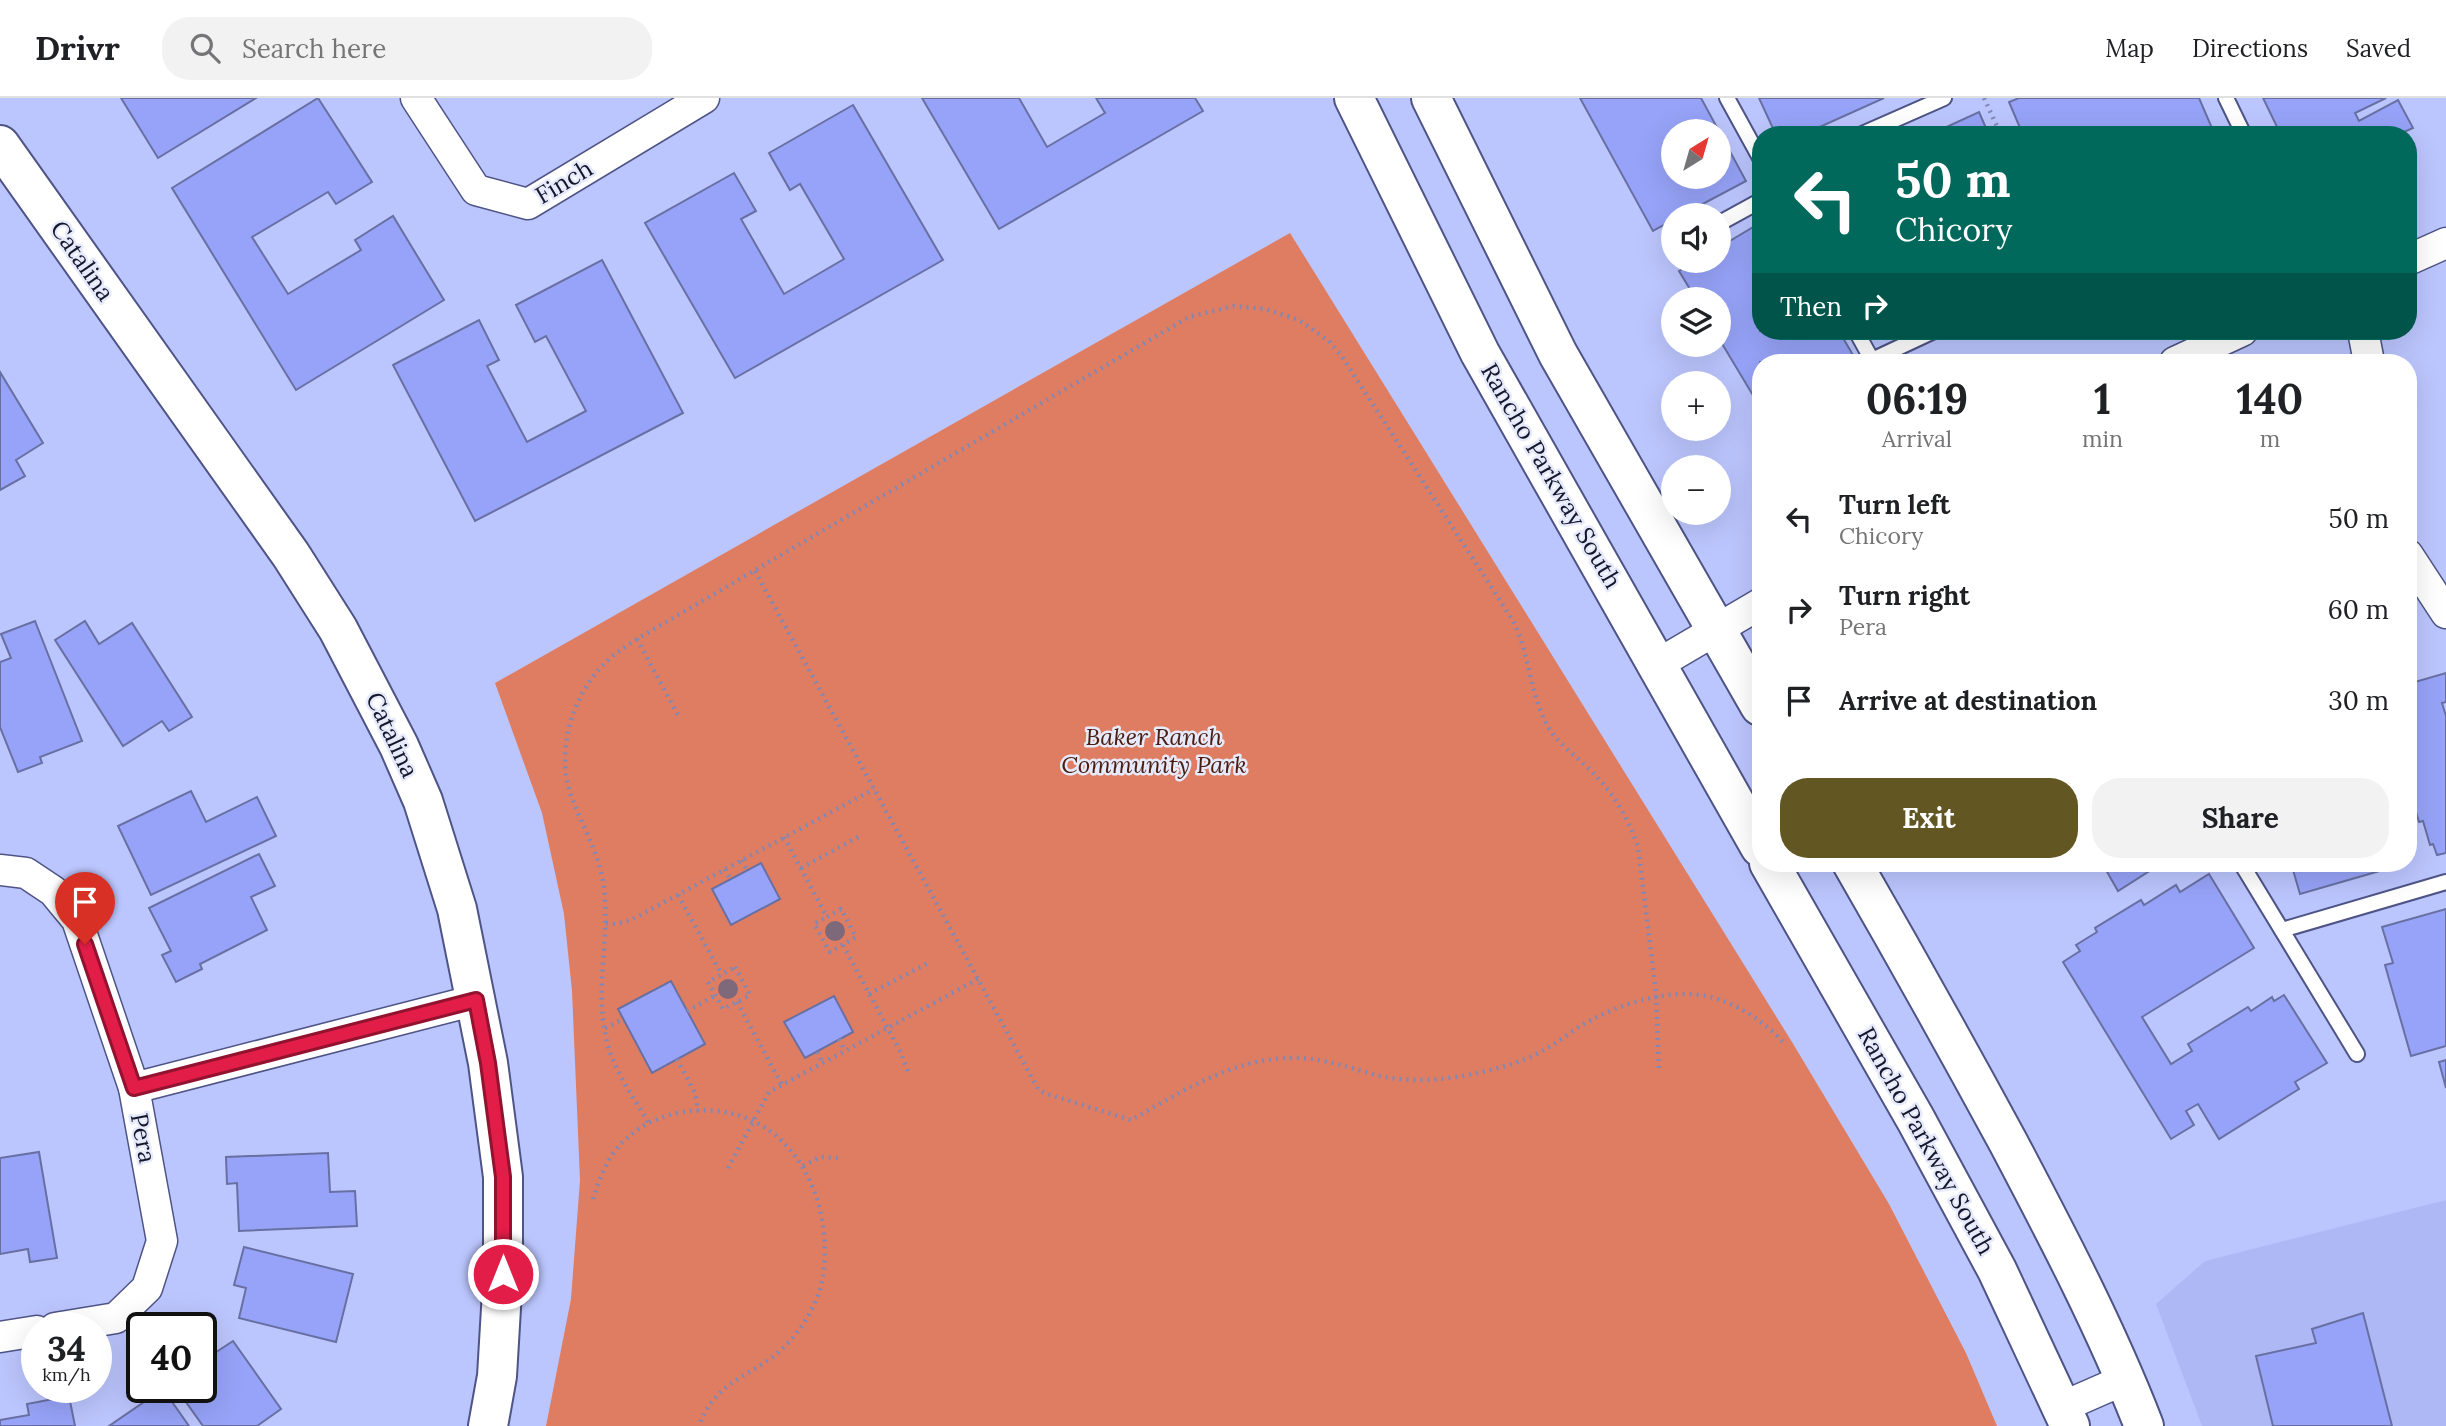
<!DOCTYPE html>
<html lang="en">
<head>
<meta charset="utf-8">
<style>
  body { margin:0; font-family:Lora,serif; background:#f2f2f2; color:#202124; height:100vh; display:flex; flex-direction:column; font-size:26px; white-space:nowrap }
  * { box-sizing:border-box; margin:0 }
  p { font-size:23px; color:#757577 }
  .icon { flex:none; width:38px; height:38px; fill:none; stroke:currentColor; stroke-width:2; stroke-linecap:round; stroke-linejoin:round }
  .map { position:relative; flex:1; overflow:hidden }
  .side { position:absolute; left:1752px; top:256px; width:665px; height:518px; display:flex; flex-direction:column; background:#fff; border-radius:28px; box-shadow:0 7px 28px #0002 }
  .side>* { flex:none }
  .banner { position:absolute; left:1752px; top:28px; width:665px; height:214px; border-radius:28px; box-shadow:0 7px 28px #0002; background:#00695c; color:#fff; overflow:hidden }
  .needle { width:46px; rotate:37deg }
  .fabs { position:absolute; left:1661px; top:21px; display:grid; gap:14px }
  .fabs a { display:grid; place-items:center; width:70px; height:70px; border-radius:50%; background:#fff; box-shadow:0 7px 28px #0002; font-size:35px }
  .speed { position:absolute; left:21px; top:1214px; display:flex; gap:14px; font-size:35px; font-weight:700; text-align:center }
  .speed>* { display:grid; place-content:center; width:91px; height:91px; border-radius:50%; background:#fff; box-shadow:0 7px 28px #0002; line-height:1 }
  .speed small { font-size:18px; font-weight:400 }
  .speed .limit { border:4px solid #111; border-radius:10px; background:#fff; color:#111 }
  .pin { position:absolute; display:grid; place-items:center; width:60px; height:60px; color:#fff; margin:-72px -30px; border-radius:50% 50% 50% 0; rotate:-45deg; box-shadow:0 0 7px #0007 }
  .pin .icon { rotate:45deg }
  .me { position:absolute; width:77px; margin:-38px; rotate:0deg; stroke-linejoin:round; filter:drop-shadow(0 0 5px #0008) }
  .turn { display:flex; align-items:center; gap:24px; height:147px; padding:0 28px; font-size:32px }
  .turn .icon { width:91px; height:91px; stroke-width:2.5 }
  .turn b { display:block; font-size:49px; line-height:60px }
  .then { display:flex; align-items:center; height:66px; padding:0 28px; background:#0003; gap:14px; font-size:26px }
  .eta { display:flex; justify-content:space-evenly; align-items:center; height:119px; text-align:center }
  .eta b { font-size:42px; font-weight:700; line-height:49px }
  .cta { display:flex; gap:14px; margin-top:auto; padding:14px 28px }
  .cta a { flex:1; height:80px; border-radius:28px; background:#625623; color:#fff; font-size:28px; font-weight:700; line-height:80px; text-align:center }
  .cta a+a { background:#f2f2f2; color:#202124 }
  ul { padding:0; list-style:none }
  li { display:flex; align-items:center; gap:21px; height:91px; padding:0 28px }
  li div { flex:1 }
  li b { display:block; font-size:26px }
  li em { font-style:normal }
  header { display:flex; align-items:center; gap:42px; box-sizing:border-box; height:98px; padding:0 35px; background:#fff; border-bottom:2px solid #e0e0e0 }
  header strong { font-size:33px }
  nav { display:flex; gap:38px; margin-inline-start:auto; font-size:24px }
  .search { width:490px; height:63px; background:#f2f2f2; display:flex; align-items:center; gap:18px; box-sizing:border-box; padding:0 24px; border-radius:28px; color:#757577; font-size:26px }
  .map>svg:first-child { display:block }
  .built { fill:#aeb8f5 }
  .green { fill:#df7d62 }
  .building { fill:#97a3f8; stroke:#6870a3; stroke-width:2; fill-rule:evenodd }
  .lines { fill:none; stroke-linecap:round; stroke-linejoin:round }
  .lane-casing { stroke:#4e5485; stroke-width:18 }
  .street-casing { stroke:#4e5485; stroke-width:33 }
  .secondary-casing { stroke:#4e5485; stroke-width:42 }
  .path { stroke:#8188b4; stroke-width:4.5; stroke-dasharray:2 5; stroke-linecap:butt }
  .lane { stroke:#fff; stroke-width:14 }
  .street { stroke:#fff; stroke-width:30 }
  .secondary { stroke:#fff; stroke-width:38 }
  .tree { fill:#7e697b }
  .route-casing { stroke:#92132f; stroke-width:18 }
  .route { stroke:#e11d48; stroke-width:12 }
  .labels { text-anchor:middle; stroke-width:5; stroke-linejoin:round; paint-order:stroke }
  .street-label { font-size:24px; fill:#14172b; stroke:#e6eafb }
  .park-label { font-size:24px; font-style:italic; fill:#4b1d10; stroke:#e6eafb }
</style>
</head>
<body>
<header>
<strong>Drivr</strong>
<div class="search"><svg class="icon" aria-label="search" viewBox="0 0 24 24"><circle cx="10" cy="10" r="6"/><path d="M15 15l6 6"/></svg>Search here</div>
<nav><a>Map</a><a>Directions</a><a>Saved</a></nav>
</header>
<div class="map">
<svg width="2446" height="1328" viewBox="0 0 2446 1328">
  <rect width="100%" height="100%" fill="#bcc6fe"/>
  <!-- built -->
  <path class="built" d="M 2446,1102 L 2446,1328 L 2202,1328 L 2156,1206 L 2205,1163 Z"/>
  <!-- green -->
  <path class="green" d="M 1290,135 L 1792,944 L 1889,1106 L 1966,1255 L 1997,1328 L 546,1328 L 571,1201 L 580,1082 L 572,893 L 564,816 L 542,715 L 495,585 Z"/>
  <!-- building -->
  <g class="building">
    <path d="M 121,0 L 256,0 L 158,60 Z"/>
    <path d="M 318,0 L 372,84 L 336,106 L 328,94 L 252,139 L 288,196 L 361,152 L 355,142 L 393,118 L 444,202 L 296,292 L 172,90 Z"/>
    <path d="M 922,0 L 1019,0 L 1047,49 L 1105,15 L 1096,0 L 1195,0 L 1203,13 L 999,131 Z"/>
    <path d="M 1580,0 L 1701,0 L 1746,83 L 1682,117 L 1673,117 L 1673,122 L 1653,133 ZM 1673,33 L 1718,33 L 1718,79 L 1673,79 Z"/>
    <path d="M 1759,0 L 1884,0 L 1802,37 L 1776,37 Z"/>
    <path d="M 2019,0 L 2199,0 L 2212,30 L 2197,37 L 2023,37 L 2009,4 Z"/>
    <path d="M 2263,0 L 2386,0 L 2355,15 L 2359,23 L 2398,2 L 2413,30 L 2404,34 L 2406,37 L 2281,37 Z"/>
    <path d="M 853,7 L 943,162 L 735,280 L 645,125 L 734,75 L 756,113 L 741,121 L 784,196 L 844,161 L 800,86 L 790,92 L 769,55 Z"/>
    <path d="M 1979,14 L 1989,37 L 1929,37 Z"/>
    <path d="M 1760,125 L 1760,233 L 1839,233 L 1857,264 L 1760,264 L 1760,309 L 1718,239 L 1718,201 L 1696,201 L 1679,173 L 1697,163 L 1718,163 L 1718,150 Z"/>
    <path d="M 602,162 L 683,315 L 475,423 L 393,267 L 479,222 L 499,262 L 487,268 L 527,344 L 586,313 L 546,238 L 535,244 L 516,207 Z"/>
    <path d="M 0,274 L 43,345 L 16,362 L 25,378 L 0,392 Z"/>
    <path d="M 35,523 L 82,643 L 40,659 L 42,665 L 18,674 L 0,629 L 0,564 L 11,560 L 1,536 Z"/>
    <path d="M 85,523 L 99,546 L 132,525 L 192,619 L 169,633 L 162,623 L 123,648 L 55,542 Z"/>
    <path d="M 2446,575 L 2446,604 L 2442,605 L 2446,618 L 2446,755 L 2437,757 L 2433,746 L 2430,747 L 2423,723 L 2419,724 L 2408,687 L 2408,586 Z"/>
    <path d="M 191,693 L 206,724 L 257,699 L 276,738 L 151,797 L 118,728 Z"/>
    <path d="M 259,756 L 275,788 L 251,799 L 267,832 L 200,866 L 202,871 L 176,884 L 162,857 L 171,853 L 149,810 Z"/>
    <path d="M 761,765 L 780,801 L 731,827 L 712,791 Z"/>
    <path d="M 2102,765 L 2162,765 L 2118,793 Z"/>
    <path d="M 2291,765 L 2381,765 L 2383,772 L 2300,796 Z"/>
    <path d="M 2209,776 L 2254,850 L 2142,919 L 2171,966 L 2192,953 L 2188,946 L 2248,909 L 2251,913 L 2272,899 L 2274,903 L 2284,897 L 2327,965 L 2295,984 L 2299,991 L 2219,1041 L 2198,1006 L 2186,1013 L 2194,1027 L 2171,1041 L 2063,864 L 2080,853 L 2076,847 L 2097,834 L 2095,830 L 2141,802 L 2144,807 L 2176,787 L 2180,794 Z"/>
    <path d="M 2446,811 L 2446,948 L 2411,958 L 2385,867 L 2393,865 L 2382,829 Z"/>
    <path d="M 671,883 L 705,946 L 652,975 L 618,911 Z"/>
    <path d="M 834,898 L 853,934 L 805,960 L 784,924 Z"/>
    <path d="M 2446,962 L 2446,990 L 2439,964 Z"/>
    <path d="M 39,1054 L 57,1160 L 30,1164 L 28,1151 L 0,1156 L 0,1060 Z"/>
    <path d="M 328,1055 L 330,1094 L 355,1093 L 357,1128 L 239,1133 L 237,1085 L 227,1086 L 226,1059 Z"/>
    <path d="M 244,1149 L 353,1176 L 336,1244 L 239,1220 L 246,1190 L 234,1187 Z"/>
    <path d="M 2363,1215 L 2392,1328 L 2273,1328 L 2256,1258 L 2316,1245 L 2312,1231 Z"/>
    <path d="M 233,1243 L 281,1311 L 257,1328 L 203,1328 L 176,1290 L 201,1290 L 201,1270 L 204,1268 L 201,1264 Z"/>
    <path d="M 163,1291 L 189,1328 L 109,1328 Z"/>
    <path d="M 69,1298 L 75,1328 L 0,1328 L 0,1322 L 29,1317 L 27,1306 Z"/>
  </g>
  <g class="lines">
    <defs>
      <g id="lane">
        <path d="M 1727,0 L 1760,60"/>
        <path d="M 2226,0 L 2244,37"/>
        <path d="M 1860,37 L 1944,0"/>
        <path d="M 1718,126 L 1760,103"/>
        <path d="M 1856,233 L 1872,262 L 1934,233"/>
        <path d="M 2241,765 L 2357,956"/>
        <path d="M 2282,832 L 2446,784"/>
      </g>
      <g id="street">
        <path d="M 416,0 L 476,92 L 528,106 L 704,0"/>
        <path d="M 2408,162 L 2446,145"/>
        <path d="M 2363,233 L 2369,264"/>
        <path d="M 2175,264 L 2242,233"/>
        <path d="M 2408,457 L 2446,515"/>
        <path d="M 1658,566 L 1760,506"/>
        <path d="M 0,772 L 26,775 L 53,793 L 77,822 L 134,990 L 162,1143 L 147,1190 L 116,1220 L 55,1230"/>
        <path d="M 134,990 L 476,902"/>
        <path d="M 0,1239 L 37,1233"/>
        <path d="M 2062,1309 L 2126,1281"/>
      </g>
      <g id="secondary">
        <path d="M 1354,0 L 1480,255 L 1760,749"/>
        <path d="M 1431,0 L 1558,256 L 1760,608"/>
        <path d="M 0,47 L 291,457 L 338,531 L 399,648 L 423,703 L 457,811 L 488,965 L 503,1079 L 503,1176 L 497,1278 L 488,1328"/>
        <path d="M 1769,765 L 1916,1022 L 1997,1172 L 2070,1328"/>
        <path d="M 1852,765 C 1905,857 1957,950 2008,1044 C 2057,1137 2106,1230 2144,1328"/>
      </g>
    </defs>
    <!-- lane casing -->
    <use href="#lane" class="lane-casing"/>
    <!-- street casing -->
    <use href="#street" class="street-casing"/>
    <!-- secondary casing -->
    <use href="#secondary" class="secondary-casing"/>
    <!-- path -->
    <g class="path">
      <path d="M 1984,0 L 2001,37"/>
      <path d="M 755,473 L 1038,991 L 1044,995 L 1131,1022 C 1183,993 1236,958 1298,960 C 1327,961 1353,971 1380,978 C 1418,986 1454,981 1490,972 C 1511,967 1532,960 1549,949 C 1563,941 1575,930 1589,923 C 1617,908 1653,896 1685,896 C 1725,896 1760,919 1786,947"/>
      <path d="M 637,541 L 678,617"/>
      <path d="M 784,739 L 827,819 L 841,811 L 856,839 L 830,854 L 814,826 L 827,819"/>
      <path d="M 742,762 L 747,772"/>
      <path d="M 801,770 L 860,738"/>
      <path d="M 725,771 L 730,781"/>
      <path d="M 678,797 L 722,877"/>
      <path d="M 606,825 L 616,826 L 631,822 L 874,691"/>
      <path d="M 843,847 L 901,955 L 908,974"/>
      <path d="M 735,869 L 750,897 L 723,911 L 708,884 Z"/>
      <path d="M 869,896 L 930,864"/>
      <path d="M 737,904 L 782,987"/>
      <path d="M 687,913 L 716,897"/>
      <path d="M 605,930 L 623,921"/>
      <path d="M 839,941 L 845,953"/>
      <path d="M 817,954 L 823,965"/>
      <path d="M 677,961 L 695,995 L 698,1013"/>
      <path d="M 648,1024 C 633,998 614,973 607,944 C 594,893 610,841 604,790 C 600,757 583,730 572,700 C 555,656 571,600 603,567 C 613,556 625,549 637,541 L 1189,219 L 1233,208 L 1265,211 L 1299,222 L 1329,243 L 1341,257 L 1512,521 C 1530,555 1529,595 1548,629 C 1557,644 1573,656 1586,668 C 1611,691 1627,717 1638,749 L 1656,894 L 1659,974"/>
      <path d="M 803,1068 L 820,1059 L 842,1060"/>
      <path d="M 728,1070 L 769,994 L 978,881"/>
      <path d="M 593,1101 C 598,1086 603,1071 612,1057 C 628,1034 651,1021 677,1015 C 778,995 836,1087 823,1178 C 818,1209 796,1242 770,1261 C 739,1282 713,1289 699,1328"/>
    </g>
    <!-- lane -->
    <use href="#lane" class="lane"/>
    <!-- street -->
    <use href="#street" class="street"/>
    <!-- secondary -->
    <use href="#secondary" class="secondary"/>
  </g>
  <!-- trees -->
  <g class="tree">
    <circle cx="835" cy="833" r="10"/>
    <circle cx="728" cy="891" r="10"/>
  </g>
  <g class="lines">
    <defs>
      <path id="route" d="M 85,846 L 134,990 L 476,902 L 488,965 L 503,1079 L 503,1176"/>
    </defs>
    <!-- route casing -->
    <use href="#route" class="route-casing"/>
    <!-- route -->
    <use href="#route" class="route"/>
  </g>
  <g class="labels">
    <!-- street labels -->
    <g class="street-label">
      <text transform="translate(564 84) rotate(-31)" y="8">Finch</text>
      <text transform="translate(82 163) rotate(55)" y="8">Catalina</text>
      <text transform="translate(1551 378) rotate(60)" y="8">Rancho Parkway South</text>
      <text transform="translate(392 637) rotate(65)" y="8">Catalina</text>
      <text transform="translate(143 1040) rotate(79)" y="8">Pera</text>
      <text transform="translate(1926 1043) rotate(61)" y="8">Rancho Parkway South</text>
    </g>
    <!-- park labels -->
    <g class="park-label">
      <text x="1154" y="647">Baker Ranch<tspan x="1154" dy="28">Community Park</tspan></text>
    </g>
  </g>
</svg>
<div class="fabs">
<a><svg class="needle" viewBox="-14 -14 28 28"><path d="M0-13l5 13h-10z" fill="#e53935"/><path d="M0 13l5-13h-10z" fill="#757577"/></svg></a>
<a><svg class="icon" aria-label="sound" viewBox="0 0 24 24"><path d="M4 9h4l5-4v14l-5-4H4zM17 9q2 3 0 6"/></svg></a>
<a><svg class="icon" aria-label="layers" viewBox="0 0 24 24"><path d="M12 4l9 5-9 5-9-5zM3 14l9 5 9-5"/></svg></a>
<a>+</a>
<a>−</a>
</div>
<div class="speed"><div>34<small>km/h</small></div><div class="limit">40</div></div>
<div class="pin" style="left:85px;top:846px;background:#d93025"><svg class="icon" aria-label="arrive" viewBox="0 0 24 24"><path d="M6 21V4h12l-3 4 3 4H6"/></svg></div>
<svg class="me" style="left:503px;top:1176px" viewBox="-20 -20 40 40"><circle r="17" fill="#e11d48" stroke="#fff" stroke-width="3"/><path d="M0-11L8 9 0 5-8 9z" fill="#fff"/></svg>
<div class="banner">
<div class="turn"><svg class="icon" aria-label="left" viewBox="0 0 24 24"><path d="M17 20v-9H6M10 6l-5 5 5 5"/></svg><div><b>50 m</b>Chicory</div></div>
<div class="then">Then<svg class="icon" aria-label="right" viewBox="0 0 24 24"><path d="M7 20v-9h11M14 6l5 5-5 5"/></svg></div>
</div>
<section class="side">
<div class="eta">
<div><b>06:19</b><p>Arrival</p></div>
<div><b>1</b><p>min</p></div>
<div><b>140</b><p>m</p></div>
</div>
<ul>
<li><svg class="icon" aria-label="left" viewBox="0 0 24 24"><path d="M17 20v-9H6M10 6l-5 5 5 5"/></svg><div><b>Turn left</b><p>Chicory</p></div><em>50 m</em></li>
<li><svg class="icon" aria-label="right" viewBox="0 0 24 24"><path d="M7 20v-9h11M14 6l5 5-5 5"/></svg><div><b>Turn right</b><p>Pera</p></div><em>60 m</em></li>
<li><svg class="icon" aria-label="arrive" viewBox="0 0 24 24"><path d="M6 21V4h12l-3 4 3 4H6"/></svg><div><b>Arrive at destination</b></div><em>30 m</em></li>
</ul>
<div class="cta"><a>Exit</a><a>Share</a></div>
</section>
</div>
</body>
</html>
